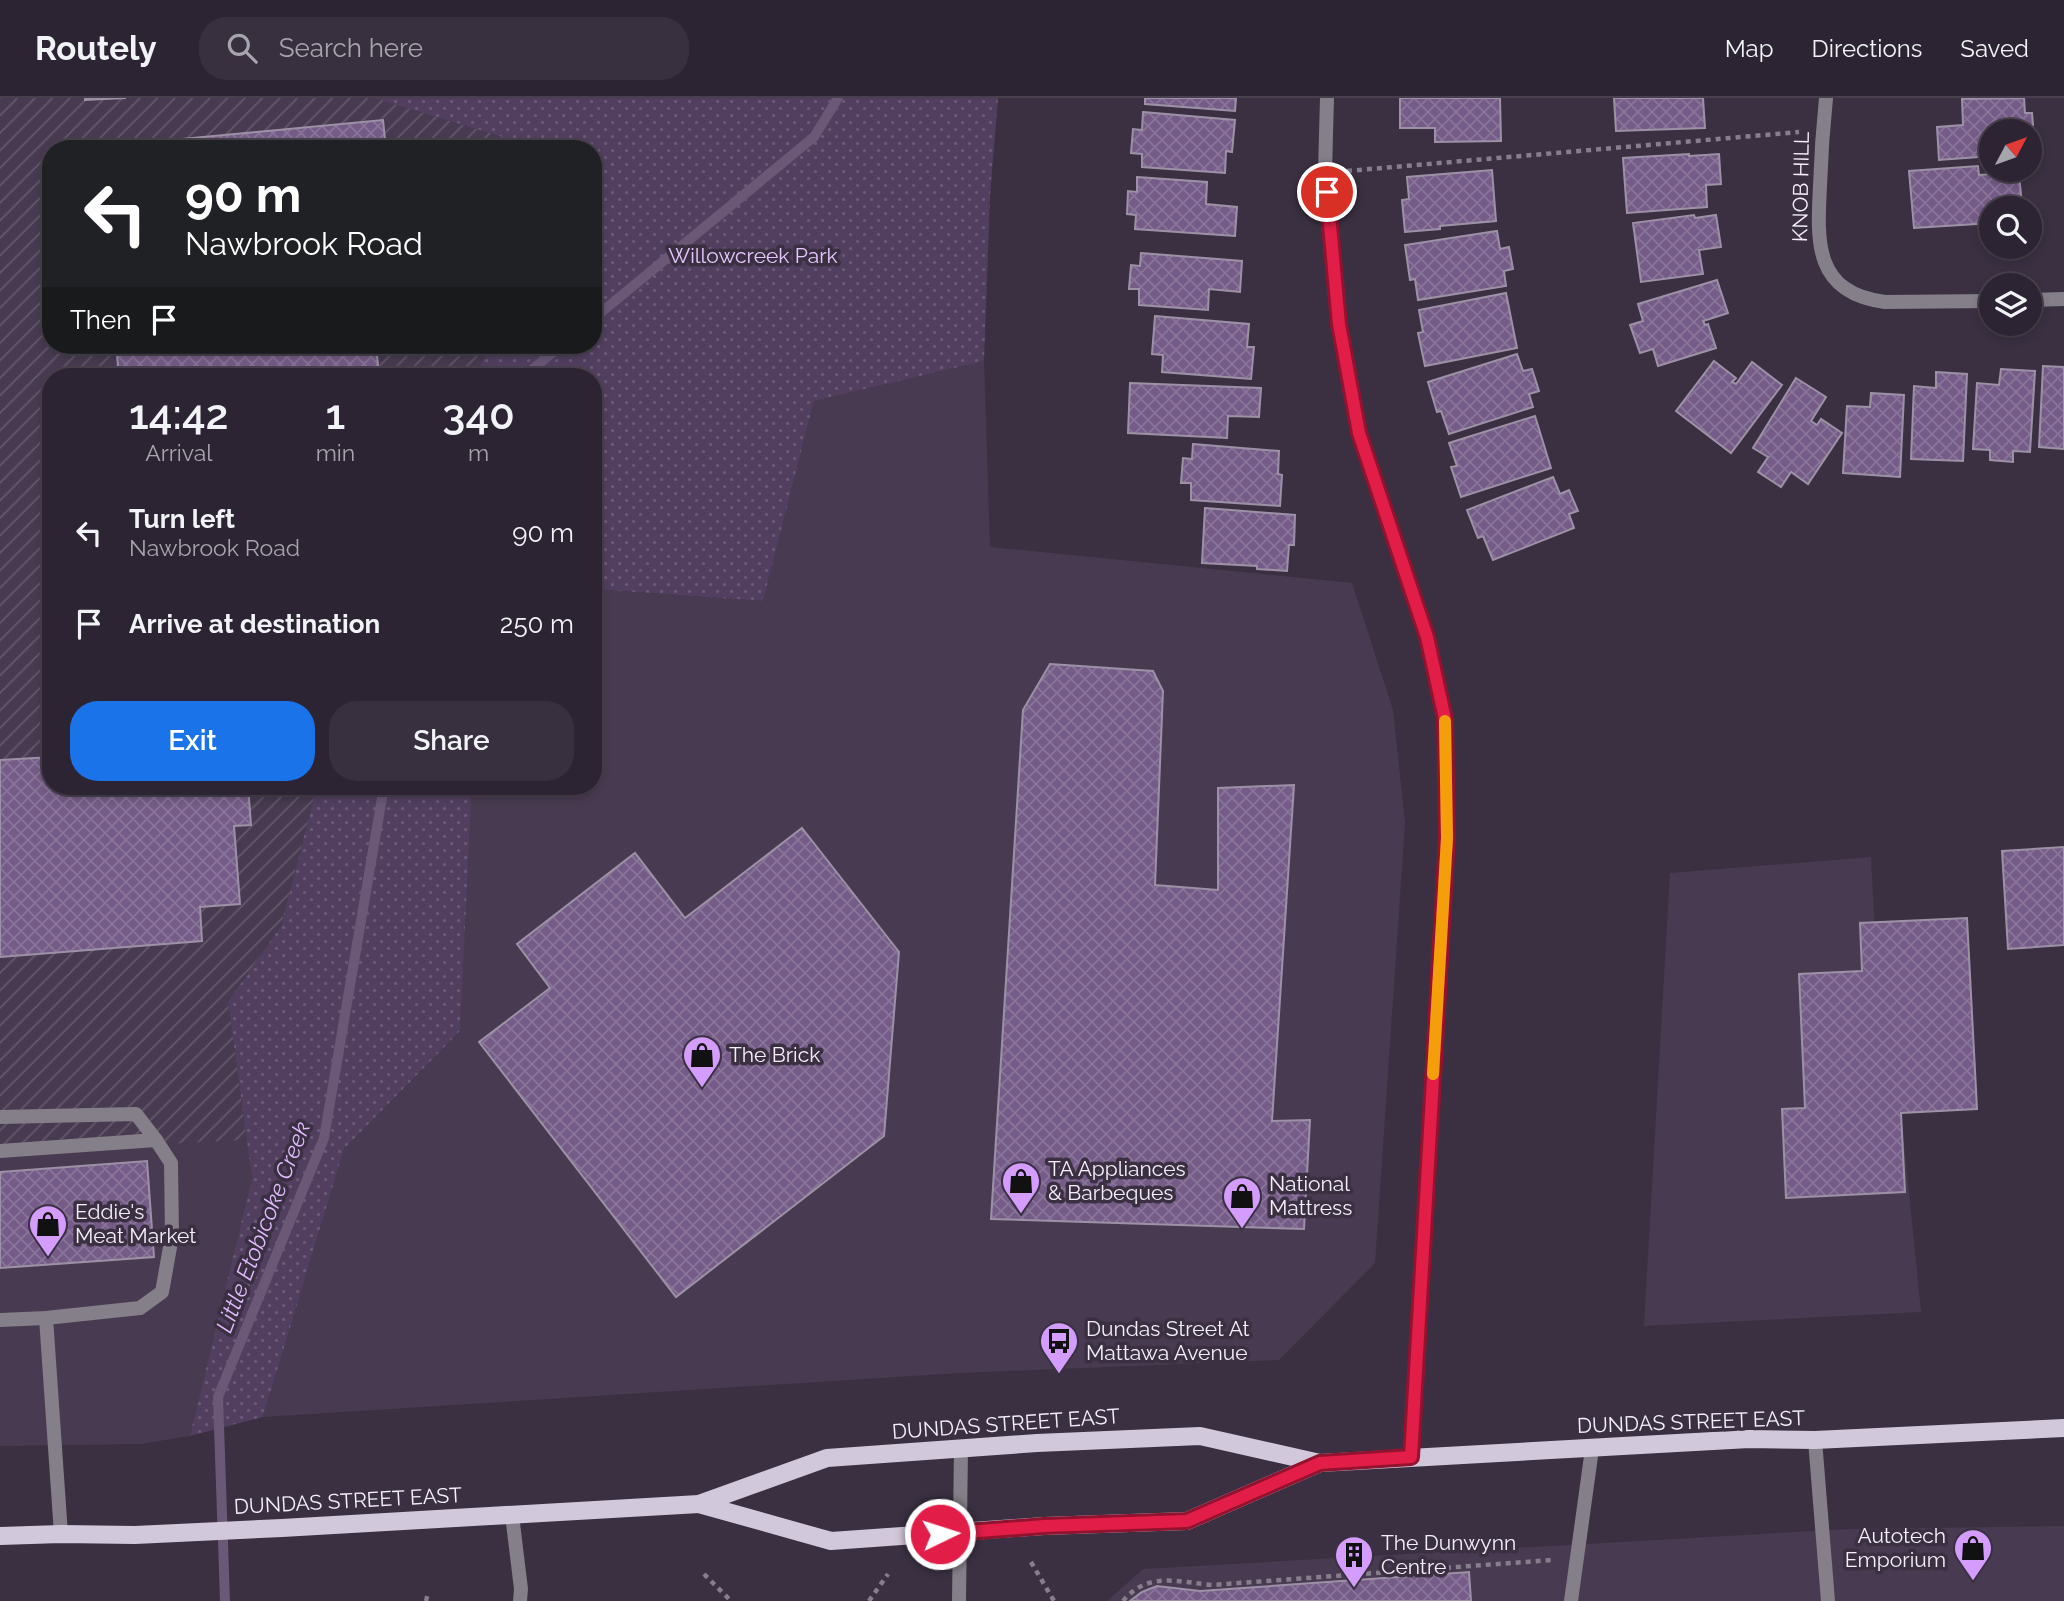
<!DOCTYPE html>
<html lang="en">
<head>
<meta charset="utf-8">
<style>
  body { margin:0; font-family:Raleway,sans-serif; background:#38303e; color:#f1f3f6; height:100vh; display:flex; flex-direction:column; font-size:26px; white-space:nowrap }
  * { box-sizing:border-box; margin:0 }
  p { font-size:23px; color:#a6a4ac }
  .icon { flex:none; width:38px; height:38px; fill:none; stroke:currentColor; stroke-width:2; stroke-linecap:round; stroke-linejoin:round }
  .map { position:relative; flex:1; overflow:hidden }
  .side { position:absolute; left:42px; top:270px; width:560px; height:427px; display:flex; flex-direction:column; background:#2c2432; border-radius:28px; box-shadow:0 4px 10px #0003,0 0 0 2px #48414d }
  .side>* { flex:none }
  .banner { position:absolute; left:42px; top:42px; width:560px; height:214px; border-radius:28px; box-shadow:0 4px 10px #0003,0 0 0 2px #48414d; background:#202124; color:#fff; overflow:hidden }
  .needle { width:46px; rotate:49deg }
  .buttons { position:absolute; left:1979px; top:21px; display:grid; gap:14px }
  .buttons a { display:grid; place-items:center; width:63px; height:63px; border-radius:50%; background:#2c2432; box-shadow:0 4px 10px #0003,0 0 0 2px #48414d; font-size:35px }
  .pin { position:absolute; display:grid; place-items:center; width:60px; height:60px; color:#fff; margin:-30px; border:4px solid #fff; border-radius:50%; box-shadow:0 2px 7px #0007 }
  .me { position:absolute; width:77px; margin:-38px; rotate:86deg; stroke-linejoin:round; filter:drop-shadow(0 0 5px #0008) }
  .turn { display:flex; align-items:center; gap:24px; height:147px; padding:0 28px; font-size:32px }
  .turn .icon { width:91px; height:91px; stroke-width:2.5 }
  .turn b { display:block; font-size:49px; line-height:60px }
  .then { display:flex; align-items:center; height:66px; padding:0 28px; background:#0003; gap:14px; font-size:26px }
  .eta { display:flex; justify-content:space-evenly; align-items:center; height:119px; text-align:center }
  .eta b { font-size:42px; font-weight:600; line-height:49px }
  .cta { display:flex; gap:14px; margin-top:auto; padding:14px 28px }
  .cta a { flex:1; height:80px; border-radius:28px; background:#1a73e8; color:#fff; font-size:28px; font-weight:600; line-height:80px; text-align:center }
  .cta a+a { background:#38303e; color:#f1f3f6 }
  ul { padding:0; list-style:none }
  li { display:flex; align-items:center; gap:21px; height:91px; padding:0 28px }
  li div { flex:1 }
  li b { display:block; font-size:26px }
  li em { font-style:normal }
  header { display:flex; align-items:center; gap:42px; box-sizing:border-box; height:98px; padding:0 35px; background:#2c2432; border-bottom:2px solid #48414d }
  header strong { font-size:33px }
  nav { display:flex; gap:38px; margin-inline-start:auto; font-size:24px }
  .search { width:490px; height:63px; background:#38303e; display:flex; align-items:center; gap:18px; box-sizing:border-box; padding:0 24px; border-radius:28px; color:#a6a4ac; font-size:26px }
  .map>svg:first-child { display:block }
  .built { fill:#483b51 }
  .industrial { fill:url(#industrial-furrows) }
  .park { fill:url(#park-dots) }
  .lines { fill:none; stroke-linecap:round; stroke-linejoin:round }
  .stream { stroke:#6a5876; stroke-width:10 }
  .building { fill:url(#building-cross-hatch); stroke:#9d91a6; stroke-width:2 }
  .path { stroke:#867e8d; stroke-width:4.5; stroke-dasharray:5 5; stroke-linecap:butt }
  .lane { stroke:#847f88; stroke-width:14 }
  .street { stroke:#847f88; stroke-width:14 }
  .primary { stroke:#d2c8db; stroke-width:18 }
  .route-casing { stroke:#92132f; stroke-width:18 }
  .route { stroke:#e11d48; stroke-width:12 }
  .slow { stroke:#f59e0b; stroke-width:12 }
  .labels { text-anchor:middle; stroke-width:7; stroke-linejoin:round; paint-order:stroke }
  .street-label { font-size:21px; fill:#f4eef9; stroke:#3a3042 }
  .park-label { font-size:21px; fill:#e5c6fe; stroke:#3a3042 }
  .poi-label { font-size:21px; fill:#f4eef9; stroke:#3a3042; text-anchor:start }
  .water-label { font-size:23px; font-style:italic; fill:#e0b9fe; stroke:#3a3042 }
</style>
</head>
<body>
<header>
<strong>Routely</strong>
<div class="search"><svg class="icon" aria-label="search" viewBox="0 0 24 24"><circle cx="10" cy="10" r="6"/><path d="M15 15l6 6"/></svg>Search here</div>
<nav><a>Map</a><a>Directions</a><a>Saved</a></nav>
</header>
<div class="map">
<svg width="2064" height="1503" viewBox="0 0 2064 1503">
  <defs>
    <pattern id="industrial-furrows" width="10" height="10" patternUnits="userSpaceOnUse" patternTransform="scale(1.75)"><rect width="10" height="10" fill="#483b51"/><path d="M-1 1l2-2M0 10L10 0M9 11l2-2" fill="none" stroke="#63586b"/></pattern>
    <pattern id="park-dots" width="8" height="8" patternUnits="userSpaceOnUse" patternTransform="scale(1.75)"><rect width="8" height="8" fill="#523f60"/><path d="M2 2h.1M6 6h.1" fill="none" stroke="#6c5b78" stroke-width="1.8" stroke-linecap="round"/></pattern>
    <pattern id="building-cross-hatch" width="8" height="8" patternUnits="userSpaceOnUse" patternTransform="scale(1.75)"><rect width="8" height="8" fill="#755c88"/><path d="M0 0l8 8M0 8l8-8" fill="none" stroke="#89749a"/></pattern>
  </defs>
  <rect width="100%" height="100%" fill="#3a3042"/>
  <!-- built -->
  <g class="built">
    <path d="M 984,263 L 990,449 L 1352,485 L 1393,612 L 1405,725 L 1375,1165 L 1279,1262 L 959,1275 L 263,1319 L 344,1051 L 460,933 L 472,688 L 593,688 L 593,491 L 763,503 L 814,303 Z"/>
    <path d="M 1871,759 L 1885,1042 L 1901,1015 L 1921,1214 L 1644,1228 L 1670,775 Z"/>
    <path d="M 247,1042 L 252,1080 L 190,1338 L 140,1346 L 0,1348 L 0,1055 Z"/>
    <path d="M 2064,1428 L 2064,1503 L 1107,1503 L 1143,1471 L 1849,1431 Z"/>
  </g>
  <!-- industrial -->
  <path class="industrial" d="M 0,0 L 374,0 L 516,43 L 521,51 L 51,51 L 51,247 L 492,247 L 474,278 L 51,278 L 51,688 L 317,688 L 281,828 L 228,904 L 247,1042 L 0,1055 Z"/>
  <!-- park -->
  <g class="park">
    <path d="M 374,0 L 998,0 L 990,97 L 984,263 L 814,303 L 763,503 L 593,491 L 593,278 L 474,278 L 492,247 L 593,247 L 593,51 L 521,51 L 516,43 Z"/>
    <path d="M 317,688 L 472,688 L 460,933 L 344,1051 L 263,1319 L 190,1338 L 252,1080 L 228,904 L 281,828 Z"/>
  </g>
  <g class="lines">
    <!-- stream -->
    <g class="stream">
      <path d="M 593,221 L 814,39 L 838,0"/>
      <path d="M 524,278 L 562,247"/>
      <path d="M 225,1503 L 218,1299 L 324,1040 L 384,688"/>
    </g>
  </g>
  <!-- building -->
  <g class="building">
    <path d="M 85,0 L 126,0 L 85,2 Z"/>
    <path d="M 1145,0 L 1236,0 L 1235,13 L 1145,6 Z"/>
    <path d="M 1400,0 L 1500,0 L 1501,43 L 1435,44 L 1435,30 L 1400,30 Z"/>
    <path d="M 1614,0 L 1703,0 L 1705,30 L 1616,33 Z"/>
    <path d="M 2024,0 L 2025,15 L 2032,15 L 2034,40 L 2030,40 L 2030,33 L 1992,33 L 1992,58 L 1939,62 L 1937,29 L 1963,27 L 1962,1 Z"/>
    <path d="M 1143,14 L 1235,22 L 1232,54 L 1226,53 L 1225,75 L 1142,69 L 1142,56 L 1131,55 L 1133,31 L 1142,32 Z"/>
    <path d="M 383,22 L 386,51 L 97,51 L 96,49 Z"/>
    <path d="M 1689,56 L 1689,58 L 1719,56 L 1721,86 L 1706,87 L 1707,109 L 1627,115 L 1623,60 Z"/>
    <path d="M 1978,68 L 1979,77 L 2019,74 L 2022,110 L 1992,110 L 1992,125 L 1914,130 L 1909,73 Z"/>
    <path d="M 1492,72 L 1496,123 L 1440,128 L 1440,131 L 1405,134 L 1402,102 L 1409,101 L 1407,79 Z"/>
    <path d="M 1137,79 L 1207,84 L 1206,106 L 1237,109 L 1235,138 L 1135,131 L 1136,117 L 1127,116 L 1128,93 L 1137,94 Z"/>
    <path d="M 1694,117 L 1695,120 L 1716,117 L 1721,149 L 1699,152 L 1703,176 L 1641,184 L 1633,125 Z"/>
    <path d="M 1497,133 L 1500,151 L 1509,149 L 1513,171 L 1504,173 L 1506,188 L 1418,202 L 1415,181 L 1410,182 L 1405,147 Z"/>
    <path d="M 1141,155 L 1242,163 L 1240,194 L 1209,191 L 1208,212 L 1139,207 L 1139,191 L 1129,191 L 1131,167 L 1140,168 Z"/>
    <path d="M 1717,182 L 1728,215 L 1703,223 L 1705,227 L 1708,226 L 1716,250 L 1658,268 L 1653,251 L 1640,255 L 1630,227 L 1643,223 L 1638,206 Z"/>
    <path d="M 1506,195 L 1517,250 L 1425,268 L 1418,235 L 1423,234 L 1419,212 Z"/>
    <path d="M 1155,218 L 1249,226 L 1247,249 L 1254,249 L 1251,281 L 1162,274 L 1163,257 L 1152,256 Z"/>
    <path d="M 116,247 L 376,247 L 379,278 L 119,278 Z"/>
    <path d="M 1517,256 L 1523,273 L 1532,271 L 1539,293 L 1529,296 L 1533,309 L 1449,336 L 1441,313 L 1437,314 L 1428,284 Z"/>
    <path d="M 1714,263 L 1736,280 L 1732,284 L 1736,286 L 1752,264 L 1782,287 L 1731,355 L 1676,313 Z"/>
    <path d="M 2043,268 L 2064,269 L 2064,351 L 2039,349 Z"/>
    <path d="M 2001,271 L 2035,273 L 2030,354 L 2013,353 L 2013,364 L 1990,362 L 1990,352 L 1973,351 L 1977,285 L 1999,287 Z"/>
    <path d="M 1936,274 L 1967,276 L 1963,363 L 1911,361 L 1914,288 L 1936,290 Z"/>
    <path d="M 1796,280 L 1826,299 L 1811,323 L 1817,327 L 1821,321 L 1842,335 L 1808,386 L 1791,374 L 1781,389 L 1758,374 L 1768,359 L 1753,350 Z"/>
    <path d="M 1130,285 L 1261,290 L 1259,319 L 1228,318 L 1227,340 L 1128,335 Z"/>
    <path d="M 1871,295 L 1904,297 L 1900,379 L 1843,375 L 1847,308 L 1870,309 Z"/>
    <path d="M 1535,318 L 1551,370 L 1461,399 L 1451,369 L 1457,368 L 1449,345 Z"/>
    <path d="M 1193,346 L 1279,353 L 1278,376 L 1282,377 L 1280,408 L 1191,402 L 1191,385 L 1181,385 L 1183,360 L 1192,361 Z"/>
    <path d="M 1553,379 L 1560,396 L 1569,392 L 1578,413 L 1569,416 L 1574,430 L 1493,462 L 1483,438 L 1478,440 L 1467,412 Z"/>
    <path d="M 1205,410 L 1295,417 L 1294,447 L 1289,447 L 1287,473 L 1257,471 L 1257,468 L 1202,465 Z"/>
    <path d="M 43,494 L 51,494 L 51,560 Z"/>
    <path d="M 1050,566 L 1153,573 L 1163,593 L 1155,787 L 1218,792 L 1218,690 L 1294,687 L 1272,1023 L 1310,1022 L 1304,1131 L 991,1121 L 1023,612 Z"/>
    <path d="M 51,659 L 51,688 L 248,688 L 251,727 L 234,728 L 240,806 L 200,809 L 202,843 L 0,859 L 0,662 Z"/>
    <path d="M 802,730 L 899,854 L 884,1038 L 676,1199 L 479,944 L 550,890 L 517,846 L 635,755 L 685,820 Z"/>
    <path d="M 2064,749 L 2064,847 L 2008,851 L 2002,753 Z"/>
    <path d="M 1967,820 L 1977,1011 L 1901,1015 L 1905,1094 L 1786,1100 L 1782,1011 L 1805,1010 L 1799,876 L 1862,873 L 1860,825 Z"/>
    <path d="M 147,1063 L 154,1159 L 0,1170 L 0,1074 Z"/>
    <path d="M 1469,1474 L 1471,1503 L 1130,1503 L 1142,1494 L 1157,1488 L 1200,1493 Z"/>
  </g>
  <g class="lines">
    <!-- path -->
    <g class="path">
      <path d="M 1347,73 L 1799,34"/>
      <path d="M 1031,1464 L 1054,1503"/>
      <path d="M 704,1476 L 731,1503"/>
      <path d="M 426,1503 L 428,1495"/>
      <path d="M 869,1503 L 888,1476"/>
      <path d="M 1123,1503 C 1148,1473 1178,1484 1212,1487 L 1552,1462"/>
    </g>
    <!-- lane -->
    <g class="lane">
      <path d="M 0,1019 L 136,1016 L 156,1042"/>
      <path d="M 0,1053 L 156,1042 L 171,1065 L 172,1138 L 162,1194 L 140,1210 L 46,1220 L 0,1222"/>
      <path d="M 46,1220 L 61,1436"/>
      <path d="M 1815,1342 L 1828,1503"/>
      <path d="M 512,1417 L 521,1491 L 520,1503"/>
      <path d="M 1571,1503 L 1592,1351"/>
    </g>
    <!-- street -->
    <g class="street">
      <path d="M 1327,0 L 1325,74 L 1329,135 L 1339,226 L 1359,335 L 1427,539 L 1445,621 L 1447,740 L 1411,1359"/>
      <path d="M 1826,0 C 1823,29 1821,58 1820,88 C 1817,144 1814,195 1885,204 L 1992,203"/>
      <path d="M 2030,202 L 2064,201"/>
      <path d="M 959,1503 L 961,1351"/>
    </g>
    <!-- primary -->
    <g class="primary">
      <path d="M 699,1406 L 831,1443 L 1044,1428 L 1187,1423 L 1320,1365"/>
      <path d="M 0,1438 L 61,1436 L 135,1437 L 282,1430 L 699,1406 L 827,1360 L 1037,1345 L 1200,1338 L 1320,1365 L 1749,1341 L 1815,1342 L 2064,1330"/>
    </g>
  </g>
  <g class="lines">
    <defs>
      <path id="route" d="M 940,1436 L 1044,1428 L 1187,1423 L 1320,1365 L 1411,1359 L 1447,740 L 1445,621 L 1427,539 L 1359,335 L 1339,226 L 1327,94"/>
    </defs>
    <!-- route casing -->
    <use href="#route" class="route-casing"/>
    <!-- route -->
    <use href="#route" class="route"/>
    <!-- slow -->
    <path class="slow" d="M 1433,976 L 1447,740 L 1445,623"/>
  </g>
  <!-- icons -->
  <defs>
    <symbol id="shop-pin" viewBox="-11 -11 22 30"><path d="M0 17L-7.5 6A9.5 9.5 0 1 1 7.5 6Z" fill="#d49cfc" stroke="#3a3042"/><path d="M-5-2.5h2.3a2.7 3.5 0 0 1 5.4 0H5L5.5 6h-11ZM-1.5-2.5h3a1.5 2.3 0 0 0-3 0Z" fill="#111"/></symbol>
    <symbol id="bus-pin" viewBox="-11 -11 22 30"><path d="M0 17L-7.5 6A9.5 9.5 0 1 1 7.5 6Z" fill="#d49cfc" stroke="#3a3042"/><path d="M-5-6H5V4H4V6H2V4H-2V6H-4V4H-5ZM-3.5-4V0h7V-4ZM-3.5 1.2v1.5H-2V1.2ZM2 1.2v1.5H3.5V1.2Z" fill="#111"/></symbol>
    <symbol id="building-pin" viewBox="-11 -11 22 30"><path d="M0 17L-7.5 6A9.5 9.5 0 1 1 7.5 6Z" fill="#d49cfc" stroke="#3a3042"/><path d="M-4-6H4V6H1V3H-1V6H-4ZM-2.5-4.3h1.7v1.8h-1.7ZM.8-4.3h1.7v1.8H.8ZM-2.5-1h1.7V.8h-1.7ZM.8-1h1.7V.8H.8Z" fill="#111"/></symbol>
  </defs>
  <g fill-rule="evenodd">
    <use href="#shop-pin" x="680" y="935" width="44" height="60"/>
    <use href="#shop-pin" x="999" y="1061" width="44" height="60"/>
    <use href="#shop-pin" x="1220" y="1076" width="44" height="60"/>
    <use href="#shop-pin" x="26" y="1104" width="44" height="60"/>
    <use href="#bus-pin" x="1037" y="1221" width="44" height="60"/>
    <use href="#shop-pin" x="1951" y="1428" width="44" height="60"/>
    <use href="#building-pin" x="1332" y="1435" width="44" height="60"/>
  </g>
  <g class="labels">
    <!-- street labels -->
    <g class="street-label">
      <text transform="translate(1801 89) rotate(-89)" y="7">KNOB HILL</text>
      <text transform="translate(1691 1324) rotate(-2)" y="7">DUNDAS STREET EAST</text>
      <text transform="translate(1006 1326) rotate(-4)" y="7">DUNDAS STREET EAST</text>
      <text transform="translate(348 1403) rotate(-3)" y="7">DUNDAS STREET EAST</text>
    </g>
    <!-- park labels -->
    <g class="park-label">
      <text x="753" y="165">Willowcreek Park</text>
    </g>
    <!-- poi labels -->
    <g class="poi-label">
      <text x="729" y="964">The Brick</text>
      <text x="1048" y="1078">TA Appliances<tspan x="1048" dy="24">&amp; Barbeques</tspan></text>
      <text x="1269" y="1093">National<tspan x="1269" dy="24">Mattress</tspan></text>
      <text x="75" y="1121">Eddie's<tspan x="75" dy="24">Meat Market</tspan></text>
      <text x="1086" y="1238">Dundas Street At<tspan x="1086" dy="24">Mattawa Avenue</tspan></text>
      <text x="1946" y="1445" text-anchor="end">Autotech<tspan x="1946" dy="24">Emporium</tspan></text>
      <text x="1381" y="1452">The Dunwynn<tspan x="1381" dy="24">Centre</tspan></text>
    </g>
    <!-- water labels -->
    <g class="water-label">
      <text transform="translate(263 1129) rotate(-69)" y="8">Little Etobicoke Creek</text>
    </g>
  </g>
</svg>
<div class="buttons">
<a><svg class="needle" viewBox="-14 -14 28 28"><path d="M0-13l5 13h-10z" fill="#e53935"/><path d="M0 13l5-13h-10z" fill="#a6a4ac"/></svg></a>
<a><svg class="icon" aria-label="search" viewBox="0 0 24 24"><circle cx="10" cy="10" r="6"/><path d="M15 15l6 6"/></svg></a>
<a><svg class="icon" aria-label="layers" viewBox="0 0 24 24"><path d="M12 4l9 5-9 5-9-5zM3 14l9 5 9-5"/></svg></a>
</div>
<div class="pin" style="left:1327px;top:94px;background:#d93025"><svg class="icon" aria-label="arrive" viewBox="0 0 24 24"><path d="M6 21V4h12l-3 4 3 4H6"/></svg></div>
<svg class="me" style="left:940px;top:1436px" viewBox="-20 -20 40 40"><circle r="17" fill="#e11d48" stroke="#fff" stroke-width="3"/><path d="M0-11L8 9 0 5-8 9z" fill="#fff"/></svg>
<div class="banner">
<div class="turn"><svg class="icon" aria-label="left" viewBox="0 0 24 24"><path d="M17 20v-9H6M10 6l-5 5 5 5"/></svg><div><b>90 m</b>Nawbrook Road</div></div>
<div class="then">Then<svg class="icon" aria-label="arrive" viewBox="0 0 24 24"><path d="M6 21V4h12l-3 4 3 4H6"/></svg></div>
</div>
<section class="side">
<div class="eta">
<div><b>14:42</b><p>Arrival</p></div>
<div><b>1</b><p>min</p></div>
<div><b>340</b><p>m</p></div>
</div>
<ul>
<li><svg class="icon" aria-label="left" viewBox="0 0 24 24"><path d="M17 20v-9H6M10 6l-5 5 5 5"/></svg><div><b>Turn left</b><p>Nawbrook Road</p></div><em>90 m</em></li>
<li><svg class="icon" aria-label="arrive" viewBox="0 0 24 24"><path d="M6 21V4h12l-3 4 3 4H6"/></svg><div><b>Arrive at destination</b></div><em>250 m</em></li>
</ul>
<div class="cta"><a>Exit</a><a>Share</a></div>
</section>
</div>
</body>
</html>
